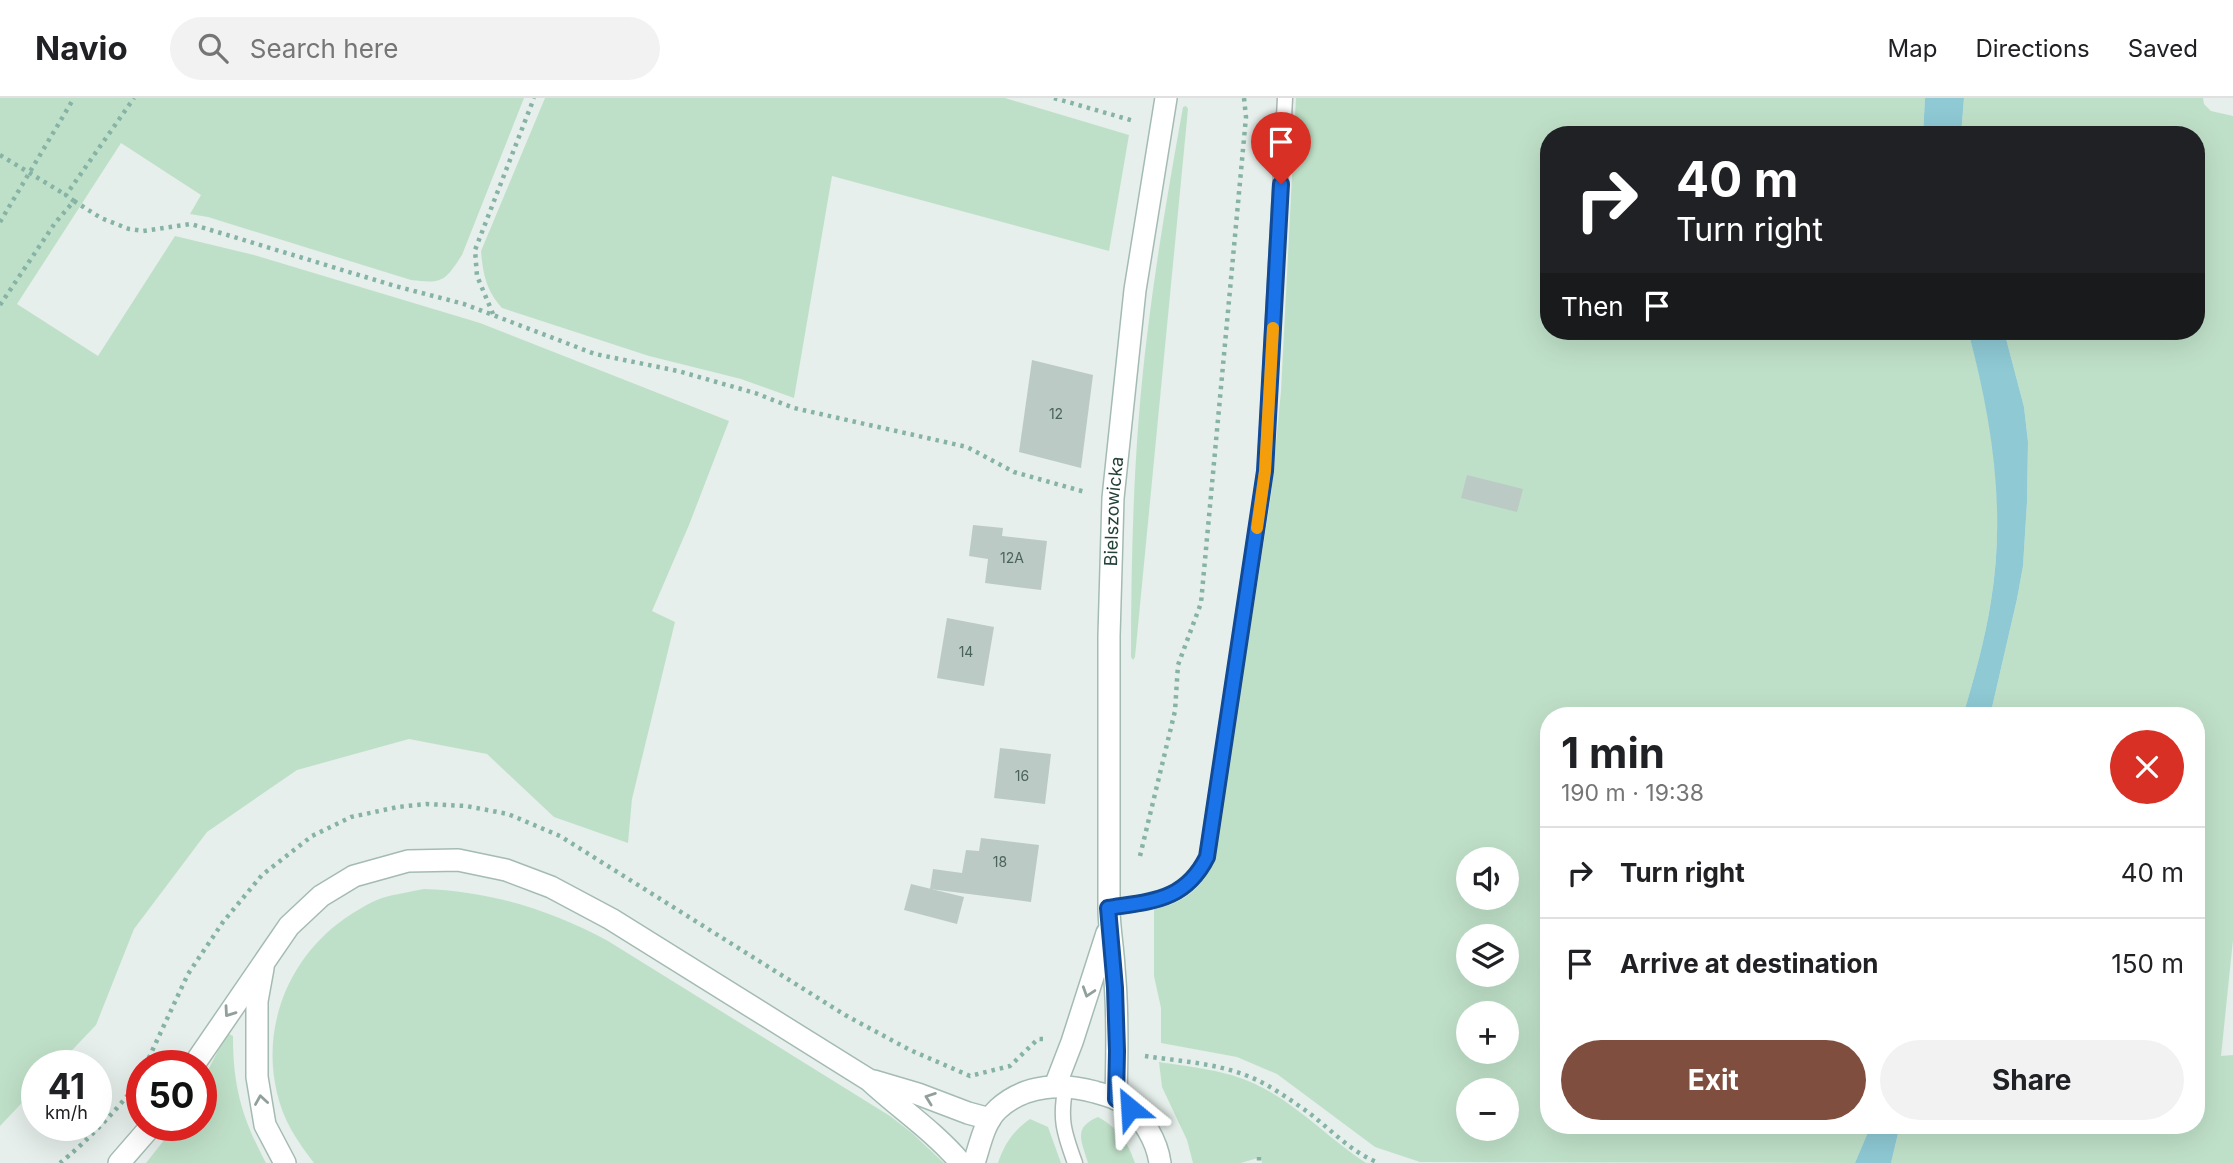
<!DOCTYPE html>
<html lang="en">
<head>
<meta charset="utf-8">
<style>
  body { margin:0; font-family:Inter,sans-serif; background:#f2f2f2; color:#202124; height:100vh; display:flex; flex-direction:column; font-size:26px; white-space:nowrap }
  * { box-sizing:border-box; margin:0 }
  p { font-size:23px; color:#757577 }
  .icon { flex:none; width:38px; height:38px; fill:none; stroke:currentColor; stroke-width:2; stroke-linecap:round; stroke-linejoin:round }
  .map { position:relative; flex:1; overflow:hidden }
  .sheet { position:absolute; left:1540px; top:609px; width:665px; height:427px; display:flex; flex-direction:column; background:#fff; border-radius:28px; box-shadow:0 7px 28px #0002 }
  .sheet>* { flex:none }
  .banner { position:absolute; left:1540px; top:28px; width:665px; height:214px; border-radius:28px; box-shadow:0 7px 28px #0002; background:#202124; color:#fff; overflow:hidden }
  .controls { position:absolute; left:1456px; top:749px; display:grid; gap:14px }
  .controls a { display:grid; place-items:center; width:63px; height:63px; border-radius:50%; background:#fff; box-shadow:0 7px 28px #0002; font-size:35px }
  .speed { position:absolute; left:21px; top:952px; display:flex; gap:14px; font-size:35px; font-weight:700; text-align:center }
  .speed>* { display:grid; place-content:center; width:91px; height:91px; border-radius:50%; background:#fff; box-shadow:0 7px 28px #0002; line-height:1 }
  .speed small { font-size:18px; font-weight:400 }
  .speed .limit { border:10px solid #d22; background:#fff; color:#111 }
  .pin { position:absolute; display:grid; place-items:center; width:60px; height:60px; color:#fff; margin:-72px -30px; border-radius:50% 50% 50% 0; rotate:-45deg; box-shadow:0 0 7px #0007 }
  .pin .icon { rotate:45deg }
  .me { position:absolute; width:77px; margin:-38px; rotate:333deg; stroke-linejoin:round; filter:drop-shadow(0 0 5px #0008) }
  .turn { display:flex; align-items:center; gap:24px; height:147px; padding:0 21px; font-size:32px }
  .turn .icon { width:91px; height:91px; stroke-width:2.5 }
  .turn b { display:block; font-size:49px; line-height:60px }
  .then { display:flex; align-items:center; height:66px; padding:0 21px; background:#0003; gap:14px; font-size:26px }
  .round { display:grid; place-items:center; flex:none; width:74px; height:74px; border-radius:37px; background:#f2f2f2 }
  .overview { display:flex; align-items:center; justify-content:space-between; height:119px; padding:0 21px }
  h1 { font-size:42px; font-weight:700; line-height:52px }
  .primary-button { display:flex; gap:14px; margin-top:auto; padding:14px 21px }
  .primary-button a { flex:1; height:80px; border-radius:42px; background:#7f4e3f; color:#fff; font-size:28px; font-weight:700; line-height:80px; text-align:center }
  .primary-button a+a { background:#f2f2f2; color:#202124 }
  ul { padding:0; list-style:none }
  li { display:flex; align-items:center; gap:21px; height:91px; padding:0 21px; border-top:2px solid #e0e0e0 }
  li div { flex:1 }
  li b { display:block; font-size:26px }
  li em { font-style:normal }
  header { display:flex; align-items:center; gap:42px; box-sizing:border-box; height:98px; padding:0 35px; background:#fff; border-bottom:2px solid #e0e0e0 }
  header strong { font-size:33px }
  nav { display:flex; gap:38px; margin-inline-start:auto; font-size:24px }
  .search { width:490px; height:63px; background:#f2f2f2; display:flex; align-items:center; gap:18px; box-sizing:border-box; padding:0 24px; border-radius:38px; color:#757577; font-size:26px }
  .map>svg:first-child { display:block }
  .green { fill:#bfe0c8; fill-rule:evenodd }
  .water { fill:#8ec9d4 }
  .building { fill:#bbcac4 }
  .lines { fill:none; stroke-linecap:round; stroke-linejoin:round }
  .service-casing { stroke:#a8b8b2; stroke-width:17 }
  .secondary-casing { stroke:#a4bbb3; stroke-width:24 }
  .path { stroke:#86b3a5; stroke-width:4.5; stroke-dasharray:3.5 5; stroke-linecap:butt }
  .service { stroke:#fff; stroke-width:14 }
  .secondary { stroke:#fff; stroke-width:21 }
  .oneway { stroke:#92a09c }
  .route-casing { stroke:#114b97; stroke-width:18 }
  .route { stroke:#1a73e8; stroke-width:12 }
  .slow { stroke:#f59e0b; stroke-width:12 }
  .labels { text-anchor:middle; stroke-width:7; stroke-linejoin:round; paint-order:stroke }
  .number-label { font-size:14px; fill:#4a645c }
  .street-label { font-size:18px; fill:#24423a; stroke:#f7fbf9 }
</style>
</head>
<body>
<header>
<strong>Navio</strong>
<div class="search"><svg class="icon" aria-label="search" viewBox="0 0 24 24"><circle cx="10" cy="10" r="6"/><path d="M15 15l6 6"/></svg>Search here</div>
<nav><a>Map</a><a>Directions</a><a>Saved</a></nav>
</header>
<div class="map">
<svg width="2233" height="1065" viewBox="0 0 2233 1065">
  <rect width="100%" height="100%" fill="#e6efeb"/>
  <!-- green -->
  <g class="green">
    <path d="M 0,0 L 524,0 L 462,157 C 445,183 443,186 411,182 L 208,119 L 190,116 L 201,97 L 121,45 L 17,206 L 98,258 L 175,138 L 254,157 L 480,225 L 729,323 L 689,427 L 652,513 L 675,524 L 632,701 L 628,745 L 554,719 L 487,656 L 409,641 L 297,672 L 207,734 L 134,831 L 96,927 L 57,968 L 37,968 L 37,989 L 0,1028 Z"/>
    <path d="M 545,0 L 1005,0 L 1129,37 L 1109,153 L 832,78 L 794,300 L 741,281 L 649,258 L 502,210 C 486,192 483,176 481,153 Z"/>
    <path d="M 1296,0 L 1925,0 L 1923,37 L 1549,37 L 1549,233 L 1968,233 C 1993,320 2006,412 1991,503 C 1985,542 1974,580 1963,618 L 1549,618 L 1549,1027 L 1871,1027 L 1855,1065 L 1420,1064 L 1375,1049 L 1277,976 L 1237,959 L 1161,945 L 1161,910 L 1154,878 L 1154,811 C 1183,806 1204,789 1214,762 L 1271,397 L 1281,293 ZM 1468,761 L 1507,761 L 1507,800 L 1468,800 ZM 1468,838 L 1507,838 L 1507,877 L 1468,877 ZM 1468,915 L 1507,915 L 1507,954 L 1468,954 ZM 1468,992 L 1507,992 L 1507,1031 L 1468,1031 Z"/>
    <path d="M 1964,0 L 2203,0 L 2204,6 L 2211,13 L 2233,18 L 2233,842 L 2221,958 L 2233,957 L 2233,1065 L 1891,1065 L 1900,1027 L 2196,1027 L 2196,618 L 1990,618 L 2017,501 L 2023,468 L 2027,404 L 2028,344 L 2024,309 L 2004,233 L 2196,233 L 2196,37 L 1961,37 Z"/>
    <path d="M 1186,8 L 1188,11 L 1135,559 L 1133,562 L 1131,559 C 1131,449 1134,339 1148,230 C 1157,156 1170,82 1183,9 Z"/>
    <path d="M 424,791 C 490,793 550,812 608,843 L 890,1018 L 912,1035 L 944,1065 L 314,1065 C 297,1043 283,1022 277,995 C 261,928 289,860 344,821 C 356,813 368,805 382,800 C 395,796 410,794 424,791 Z"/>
    <path d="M 229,936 L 233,938 C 233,989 242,1020 266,1065 L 146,1065 L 176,1027 L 201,1027 L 201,986 L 224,941 Z"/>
    <path d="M 1159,964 C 1191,969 1226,972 1255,986 C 1295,1004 1329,1041 1366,1065 L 1262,1065 L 1261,1059 L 1241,1065 L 1193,1065 L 1187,1042 L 1162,989 Z"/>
    <path d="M 1098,1019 C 1118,1030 1128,1044 1135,1065 L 1088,1065 C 1082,1043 1072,1030 1098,1019 Z"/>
    <path d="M 1030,1021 L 1048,1029 L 1061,1065 L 998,1065 C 1004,1046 1014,1032 1030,1021 Z"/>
  </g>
  <!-- water -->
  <g class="water">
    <path d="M 1925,0 L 1964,0 L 1961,37 L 1923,37 Z"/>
    <path d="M 1968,233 L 2004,233 L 2024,309 L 2028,344 L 2027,404 L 2023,468 L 2017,501 L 1990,618 L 1963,618 C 1974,580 1985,542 1991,503 C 2006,412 1992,321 1968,233 Z"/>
    <path d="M 1871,1027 L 1900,1027 L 1891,1065 L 1855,1065 Z"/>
  </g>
  <!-- building -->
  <g class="building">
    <path d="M 1032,262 L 1093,277 L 1081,370 L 1019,354 Z"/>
    <path d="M 1467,377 L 1523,391 L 1517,414 L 1461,400 Z"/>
    <path d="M 973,427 L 1003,430 L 1002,438 L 1047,443 L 1041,492 L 985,485 L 988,461 L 969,458 Z"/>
    <path d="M 947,520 L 994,529 L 984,588 L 937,580 Z"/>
    <path d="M 1000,650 L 1051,656 L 1045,706 L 994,700 Z"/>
    <path d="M 981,740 L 1039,747 L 1031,804 L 930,791 L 933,771 L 962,775 L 966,752 L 979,753 Z"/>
    <path d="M 911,786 L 964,799 L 957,826 L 904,812 Z"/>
  </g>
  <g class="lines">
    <defs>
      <g id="service">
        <path d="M 1109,810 C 1152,803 1185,803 1207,759 L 1265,373 L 1285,0"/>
        <path d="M 1066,988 C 1059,1020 1064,1035 1075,1065"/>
      </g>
      <g id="secondary">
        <path d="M 263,870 L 257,903 L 257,979 L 265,1027 L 285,1065"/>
        <path d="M 193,968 L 289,828 L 321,798 L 354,778 L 408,763 L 458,762 L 506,772 L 551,789 L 611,821 L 869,982 C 899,1010 934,1033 961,1065"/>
        <path d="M 874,983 L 918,996 L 968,1015 L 990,1021"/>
        <path d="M 1055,988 L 1072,944 L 1107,835"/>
        <path id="s1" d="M 1116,1001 C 1117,957 1118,913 1114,870 C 1113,849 1109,830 1109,810 L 1109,538 L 1113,400 L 1135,192 L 1166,0"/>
        <path d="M 119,1065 L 152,1027"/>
        <path d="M 974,1065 C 980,1047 984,1024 998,1011 C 1025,986 1062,985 1095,994 C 1105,997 1116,999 1125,1006 C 1143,1019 1157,1043 1160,1065"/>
      </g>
    </defs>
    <!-- service casing -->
    <use href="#service" class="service-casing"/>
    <!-- secondary casing -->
    <use href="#secondary" class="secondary-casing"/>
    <!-- path -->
    <g class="path">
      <path d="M 1054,0 L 1134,23"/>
      <path d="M 0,57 L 66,97"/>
      <path d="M 74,103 L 101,120 L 129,131 L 143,133 L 191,126 L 395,188 L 464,206 L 595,256 L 678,273 L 755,295 L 794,310 L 967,349 L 1014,374 L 1085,394"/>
      <path d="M 0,124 L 74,0"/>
      <path d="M 0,207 L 55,125 L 74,103 L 66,97 L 134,0"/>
      <path d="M 493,216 L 477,178 L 475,152 L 534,0"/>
      <path d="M 1140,758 L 1175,613 L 1178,567 L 1201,505 L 1246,19 L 1244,0"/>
      <path d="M 1145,958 C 1178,963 1214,965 1245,977 C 1267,985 1286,999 1305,1012 C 1330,1030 1350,1054 1379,1065"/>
      <path d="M 145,968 L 188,876 L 223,824 L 262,777 L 312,738 L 351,719 L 398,709 L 426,706 L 466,708 L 508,716 L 560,738 L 845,917 L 910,952 L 970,978 L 1010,968 L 1038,941 L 1043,941"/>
      <path d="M 1259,1059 L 1259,1065"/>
      <path d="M 60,1065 C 83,1047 130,1001 142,975"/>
    </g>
    <!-- service -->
    <use href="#service" class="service"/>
    <!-- secondary -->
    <use href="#secondary" class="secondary"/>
  </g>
  <!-- one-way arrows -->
  <defs><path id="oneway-chevron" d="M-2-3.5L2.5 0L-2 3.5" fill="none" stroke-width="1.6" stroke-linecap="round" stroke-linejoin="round" transform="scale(1.75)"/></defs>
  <g class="oneway">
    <use href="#oneway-chevron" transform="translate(1088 894) rotate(108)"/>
    <use href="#oneway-chevron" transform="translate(229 914) rotate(125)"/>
    <use href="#oneway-chevron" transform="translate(930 1000) rotate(-160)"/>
    <use href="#oneway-chevron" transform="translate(261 1002) rotate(-99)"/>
  </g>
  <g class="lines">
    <defs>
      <path id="route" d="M 1130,1010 L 1116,1001 L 1117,953 L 1115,890 L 1108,810 C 1152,803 1185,803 1207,759 L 1265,373 L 1281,86"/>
    </defs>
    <!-- route casing -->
    <use href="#route" class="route-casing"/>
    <!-- route -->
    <use href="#route" class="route"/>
    <!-- slow -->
    <path class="slow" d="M 1257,430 L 1265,373 L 1273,230"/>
  </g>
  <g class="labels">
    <!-- number labels -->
    <g class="number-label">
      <text x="1056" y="321">12</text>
      <text x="1012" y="465">12A</text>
      <text x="966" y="559">14</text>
      <text x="1022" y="683">16</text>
      <text x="1000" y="769">18</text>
    </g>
    <!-- street labels -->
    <g class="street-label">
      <text dy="6" stroke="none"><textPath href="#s1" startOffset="588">Bielszowicka</textPath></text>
    </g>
  </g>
</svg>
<div class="controls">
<a><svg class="icon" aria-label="sound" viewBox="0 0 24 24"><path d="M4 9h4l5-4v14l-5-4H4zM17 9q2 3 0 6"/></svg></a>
<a><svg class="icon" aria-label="layers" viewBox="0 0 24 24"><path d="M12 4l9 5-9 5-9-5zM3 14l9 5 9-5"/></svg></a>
<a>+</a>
<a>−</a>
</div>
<div class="speed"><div>41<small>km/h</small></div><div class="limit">50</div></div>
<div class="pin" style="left:1281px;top:86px;background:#d93025"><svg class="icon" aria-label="arrive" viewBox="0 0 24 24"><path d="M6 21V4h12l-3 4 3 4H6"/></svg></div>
<svg class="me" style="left:1130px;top:1010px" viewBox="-20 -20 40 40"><path d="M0-17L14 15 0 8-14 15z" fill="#1a73e8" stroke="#fff" stroke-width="4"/></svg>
<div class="banner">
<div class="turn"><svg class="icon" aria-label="right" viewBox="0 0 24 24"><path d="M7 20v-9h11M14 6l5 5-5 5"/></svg><div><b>40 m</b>Turn right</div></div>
<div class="then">Then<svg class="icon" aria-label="arrive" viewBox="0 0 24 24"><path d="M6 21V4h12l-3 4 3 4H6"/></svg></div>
</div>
<section class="sheet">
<div class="overview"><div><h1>1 min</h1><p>190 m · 19:38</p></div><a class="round" style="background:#d93025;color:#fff"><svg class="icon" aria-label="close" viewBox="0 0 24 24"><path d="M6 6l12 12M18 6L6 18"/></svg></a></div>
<ul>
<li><svg class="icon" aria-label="right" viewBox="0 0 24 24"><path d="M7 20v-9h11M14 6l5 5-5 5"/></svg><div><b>Turn right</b></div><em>40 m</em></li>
<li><svg class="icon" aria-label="arrive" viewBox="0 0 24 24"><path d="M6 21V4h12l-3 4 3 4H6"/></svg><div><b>Arrive at destination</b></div><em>150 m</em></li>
</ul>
<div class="primary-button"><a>Exit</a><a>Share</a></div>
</section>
</div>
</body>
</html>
